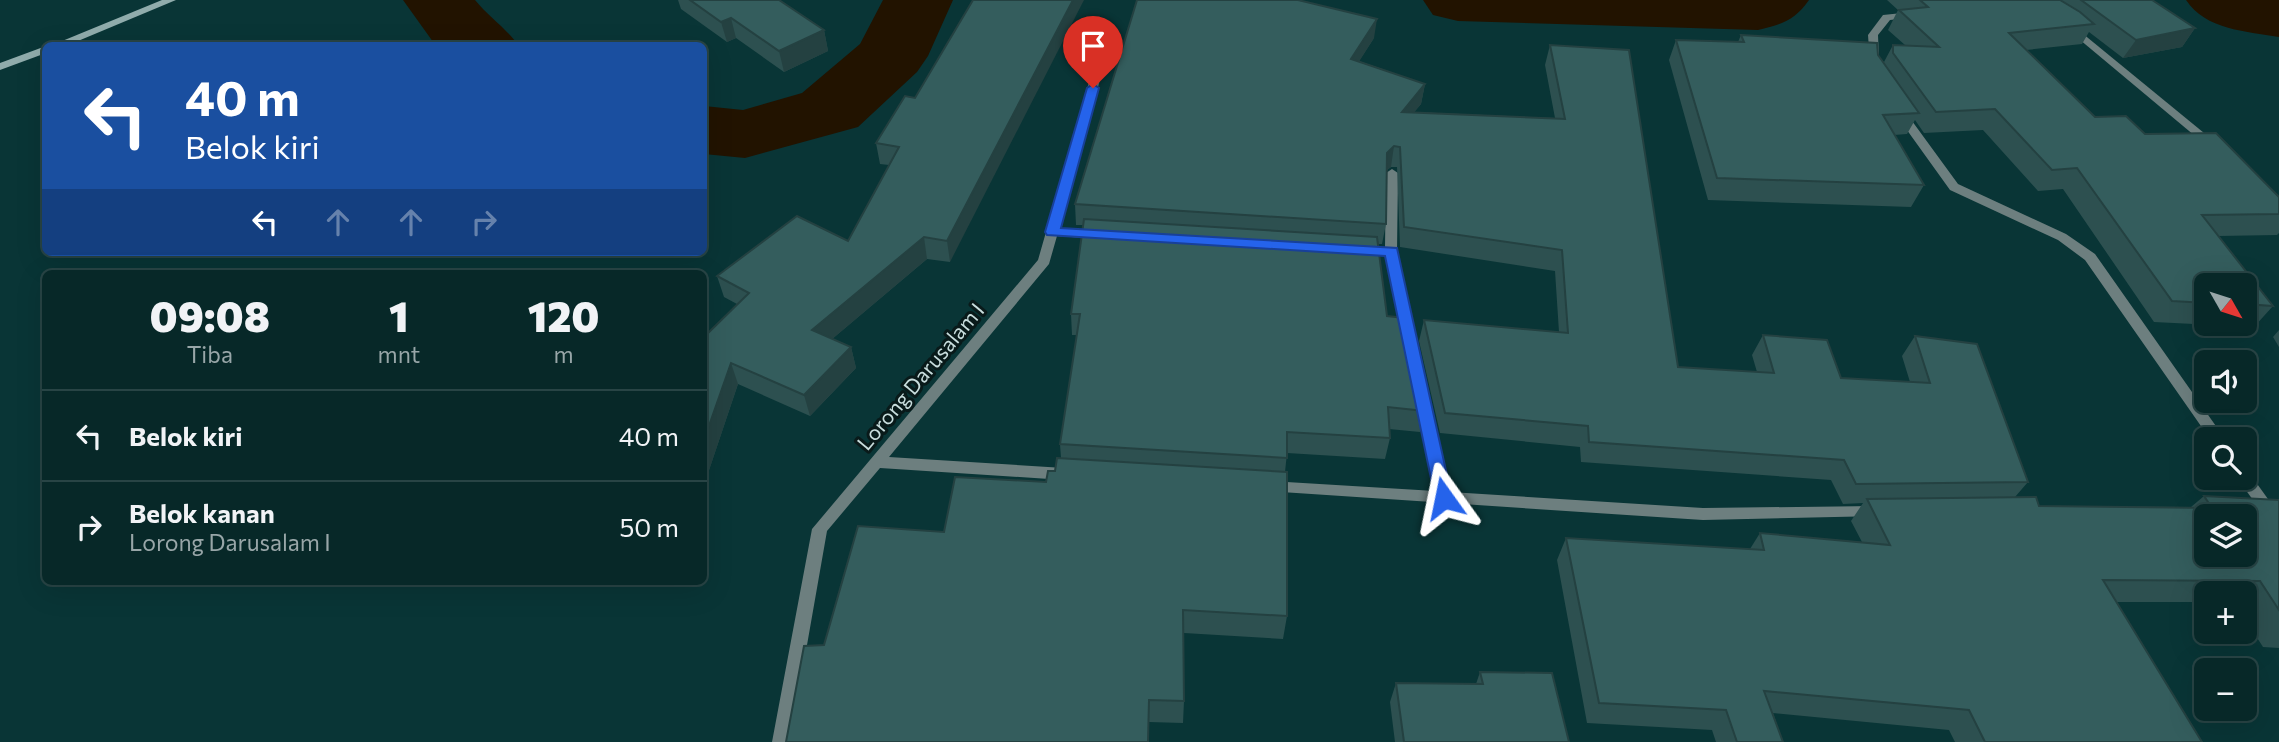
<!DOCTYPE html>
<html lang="id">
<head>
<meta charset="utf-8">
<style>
  body { margin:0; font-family:Commissioner,sans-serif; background:#103030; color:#f1f3f6; height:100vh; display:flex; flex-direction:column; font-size:26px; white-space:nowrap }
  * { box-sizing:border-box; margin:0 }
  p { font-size:23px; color:#98a6a8 }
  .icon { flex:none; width:38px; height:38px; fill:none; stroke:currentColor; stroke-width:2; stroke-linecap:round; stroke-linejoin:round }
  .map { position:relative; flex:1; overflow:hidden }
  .details { position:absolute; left:42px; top:270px; width:665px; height:315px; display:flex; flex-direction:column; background:#072828; border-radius:10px; box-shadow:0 7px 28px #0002,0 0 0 2px #284445 }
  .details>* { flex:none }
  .top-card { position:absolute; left:42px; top:42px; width:665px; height:214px; border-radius:10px; box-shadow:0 7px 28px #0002,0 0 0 2px #284445; background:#1a4fa0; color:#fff; overflow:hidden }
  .needle { width:46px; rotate:129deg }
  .tools { position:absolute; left:2194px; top:273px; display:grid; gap:14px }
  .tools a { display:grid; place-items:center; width:63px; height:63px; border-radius:10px; background:#072828; box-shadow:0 7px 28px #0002,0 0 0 2px #284445; font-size:35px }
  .pin { position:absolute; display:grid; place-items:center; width:60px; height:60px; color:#fff; margin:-72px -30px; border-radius:50% 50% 50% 0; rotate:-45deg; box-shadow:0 0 7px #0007 }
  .pin .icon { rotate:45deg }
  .me { position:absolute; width:77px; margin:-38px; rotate:348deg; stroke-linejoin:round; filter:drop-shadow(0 0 5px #0008) }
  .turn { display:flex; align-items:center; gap:24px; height:147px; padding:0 28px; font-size:32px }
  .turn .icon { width:91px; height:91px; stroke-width:2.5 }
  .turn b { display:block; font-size:49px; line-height:60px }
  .lanes { display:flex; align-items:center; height:66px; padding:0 28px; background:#0003; justify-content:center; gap:35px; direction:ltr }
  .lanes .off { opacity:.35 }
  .eta { display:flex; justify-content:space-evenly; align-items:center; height:119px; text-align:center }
  .eta b { font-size:42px; font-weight:800; line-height:49px }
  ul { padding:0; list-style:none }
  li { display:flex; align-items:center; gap:21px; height:91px; padding:0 28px; border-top:2px solid #284445 }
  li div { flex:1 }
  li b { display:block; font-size:26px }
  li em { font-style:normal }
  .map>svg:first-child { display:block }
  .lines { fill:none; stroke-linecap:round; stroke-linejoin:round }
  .river { fill:#221300; fill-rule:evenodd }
  .minor { fill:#6d7f7f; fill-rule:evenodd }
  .secondary { fill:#90acac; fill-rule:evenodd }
  .wall { fill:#2d5050; fill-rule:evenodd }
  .shaded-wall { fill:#244141 }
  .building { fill:#345d5d; stroke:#244141; stroke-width:2; fill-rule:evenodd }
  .route { fill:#2563eb; stroke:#184099; stroke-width:2 }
  .labels { text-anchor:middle; stroke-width:6; stroke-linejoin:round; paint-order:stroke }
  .street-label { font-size:21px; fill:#c8dddd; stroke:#091a1a }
</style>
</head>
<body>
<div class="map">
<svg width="2279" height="742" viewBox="0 0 2279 742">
  <rect width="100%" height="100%" fill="#093536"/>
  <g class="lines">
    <!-- river -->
    <g class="river">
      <path d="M 403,0 L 475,0 C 489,17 506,28 519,46 L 436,46 Z"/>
      <path d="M 883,0 L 953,0 L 928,56 L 917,72 L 858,127 L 745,158 L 704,154 L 704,106 L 743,110 L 802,93 L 860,44 Z"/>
      <path d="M 1423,0 L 1809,0 C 1795,20 1781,25 1758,30 L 1458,21 L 1433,15 Z"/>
      <path d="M 2186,0 L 2279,0 L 2279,37 C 2245,31 2206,30 2186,0 Z"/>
    </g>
    <!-- minor -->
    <g class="minor">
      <path d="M 1912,12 L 1917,15 L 1916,17 L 1890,20 L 1878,35 L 1879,61 L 1874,64 L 1870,63 L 1868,35 L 1883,15 Z"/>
      <path d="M 2071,24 L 2215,142 L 2215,146 L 2207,146 L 2067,29 L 2067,25 Z"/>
      <path d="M 1106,37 L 1111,40 L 1059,228 L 1100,231 L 1106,235 L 1100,239 L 1057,236 L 1049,264 L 889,457 L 1064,468 L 1069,470 L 1072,474 L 1069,478 L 1064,480 L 880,468 L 827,531 L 790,742 L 772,742 L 812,529 L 1038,260 L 1101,40 Z"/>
      <path d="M 1900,109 L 1904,110 L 1958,184 L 2066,234 L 2095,254 L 2225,439 L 2210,439 L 2085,260 L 2058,240 L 1950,190 L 1894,112 Z"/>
      <path d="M 1392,169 L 1398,173 L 1397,252 L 1450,492 L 1703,508 L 1875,506 L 1880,508 L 1883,512 L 1880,516 L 1703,520 L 1265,491 L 1262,487 L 1265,483 L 1270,481 L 1435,491 L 1385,256 L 1361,254 L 1355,250 L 1361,246 L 1385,247 L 1386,173 Z"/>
      <path d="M 2245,472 L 2250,474 L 2273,506 L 2276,510 L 2273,514 L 2268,516 L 2263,514 L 2240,482 L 2238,478 L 2245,478 Z"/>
    </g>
    <!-- secondary -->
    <g class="secondary">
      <path d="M 162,0 L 176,0 L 66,46 L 50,46 Z"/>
      <path d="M 46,46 L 46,53 L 0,70 L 0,63 Z"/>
    </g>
  </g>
  <!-- wall -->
  <g class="wall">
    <path d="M 678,0 L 779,0 L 824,30 L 828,51 L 784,72 L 736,38 L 727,42 L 681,9 Z"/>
    <path d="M 973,0 L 950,262 L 927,259 L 832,339 L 851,347 L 856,368 L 810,416 L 738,384 L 704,485 L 737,304 L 724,297 L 717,276 L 848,241 L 889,165 L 880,164 L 876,143 L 915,98 Z"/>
    <path d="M 1887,0 L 2152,0 L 2195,28 L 2182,47 L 2123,58 L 2089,32 L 2082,44 L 2026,50 L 2095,117 L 2145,134 L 2279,197 L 2279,233 L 2277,235 L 2218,236 L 2273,306 L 2254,327 L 2154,322 L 2063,189 L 2038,191 L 1983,130 L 1924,133 L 1915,120 L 1907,134 L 1894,135 L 1924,185 L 1911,207 L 1708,200 L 1669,60 L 1676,40 L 1738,42 L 1741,35 L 1878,55 L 1884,62 L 1893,45 L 1905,45 L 1888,30 L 1898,10 ZM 2207,285 L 2245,285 L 2245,324 L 2207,324 Z"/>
    <path d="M 1374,38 L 1359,61 L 1425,84 L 1421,104 L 1414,112 L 1555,118 L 1545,65 L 1550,45 L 1678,367 L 1757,372 L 1752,355 L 1763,335 L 1841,378 L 1910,382 L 1902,356 L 1915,336 L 2028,482 L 2015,497 L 2039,506 L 2191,507 L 2204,496 L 2279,500 L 2279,648 L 2263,647 L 2245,619 L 2245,593 L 2207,593 L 2207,602 L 2116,602 L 2202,742 L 1955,742 L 1949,730 L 1773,713 L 1783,742 L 1716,742 L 1712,730 L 1587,723 L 1557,560 L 1566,538 L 1750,549 L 1760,533 L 1862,542 L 1851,521 L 1863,503 L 1843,504 L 1831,480 L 1581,462 L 1580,447 L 1440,433 L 1419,341 L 1424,320 L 1559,332 L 1555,271 L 1400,247 L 1397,167 L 1391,167 L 1387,170 L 1386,224 L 1382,244 L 1377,244 L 1387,316 L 1425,411 L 1420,432 L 1389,429 L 1390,438 L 1385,459 L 1287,453 L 1285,472 L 1287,616 L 1283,639 L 1184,633 L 1184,701 L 1183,723 L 1149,722 L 824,645 L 944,532 L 1046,482 L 1055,471 L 1061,458 L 1060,444 L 1077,335 L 1072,335 L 1071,314 L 1083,225 L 1076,225 L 1075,204 Z"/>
    <path d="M 2279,330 L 2279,347 L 2273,337 Z"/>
    <path d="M 1480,672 L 1569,742 L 1395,742 L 1390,702 L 1396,683 L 1476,684 Z"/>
  </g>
  <!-- shaded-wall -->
  <g class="shaded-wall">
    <path d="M 1073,0 L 1084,0 L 950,262 L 947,241 Z"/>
    <path d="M 731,18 L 736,38 L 727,42 L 721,22 Z"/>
    <path d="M 1377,19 L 1374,38 L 1348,79 L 1351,59 Z"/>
    <path d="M 2195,28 L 2182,47 L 2123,58 L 2136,40 Z"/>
    <path d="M 824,30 L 828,51 L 784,72 L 779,51 Z"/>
    <path d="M 1425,84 L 1421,104 L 1398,132 L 1402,112 Z"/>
    <path d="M 1394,146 L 1391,167 L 1383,173 L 1387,153 Z"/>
    <path d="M 924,237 L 927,259 L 818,351 L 812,330 Z"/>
    <path d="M 851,347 L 856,368 L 810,416 L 804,395 Z"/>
    <path d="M 731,363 L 738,384 L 704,485 L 704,440 Z"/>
  </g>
  <!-- building -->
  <g class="building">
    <path d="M 690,0 L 779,0 L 824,30 L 779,51 L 731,18 L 721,22 Z"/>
    <path d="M 973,0 L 1073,0 L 947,241 L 924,237 L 812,330 L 851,347 L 804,395 L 731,363 L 704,440 L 704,337 L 749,293 L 717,276 L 797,216 L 848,241 L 899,147 L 876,143 L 905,96 L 915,98 Z"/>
    <path d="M 1137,0 L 1298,0 L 1377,19 L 1351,59 L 1425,84 L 1402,112 L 1565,119 L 1550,45 L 1629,50 L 1678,367 L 1774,373 L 1763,335 L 1827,340 L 1841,378 L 1930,383 L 1915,336 L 1977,344 L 2028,482 L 1856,484 L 1844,460 L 1589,442 L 1588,426 L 1445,413 L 1424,320 L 1568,333 L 1562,250 L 1404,227 L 1400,147 L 1394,146 L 1387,153 L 1386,224 L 1075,204 Z"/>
    <path d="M 1920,0 L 2060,0 L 2080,12 L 2094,24 L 2009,33 L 2095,117 L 2126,116 L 2145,134 L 2216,133 L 2279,197 L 2279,214 L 2202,215 L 2273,306 L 2245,304 L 2245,285 L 2207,285 L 2207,303 L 2172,301 L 2077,168 L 2052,170 L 1995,109 L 1936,112 L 1893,53 L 1893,45 L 1939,47 L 1899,10 L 1928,7 Z"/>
    <path d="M 2081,0 L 2152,0 L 2195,28 L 2136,40 Z"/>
    <path d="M 1741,35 L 1877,43 L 1878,55 L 1919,113 L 1883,115 L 1924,185 L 1717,178 L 1676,40 L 1744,42 Z"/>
    <path d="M 1084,219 L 1377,237 L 1387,316 L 1405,318 L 1425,411 L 1388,407 L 1390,438 L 1287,432 L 1287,458 L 1060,444 L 1080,314 L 1071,314 Z"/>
    <path d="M 1057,458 L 1287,472 L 1287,616 L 1183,610 L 1184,701 L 1149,700 L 1148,742 L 786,742 L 804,646 L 824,645 L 858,526 L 944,532 L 955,477 L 1046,482 L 1048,471 L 1055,471 Z"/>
    <path d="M 2204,496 L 2279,500 L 2279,610 L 2260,581 L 2103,580 L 2202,742 L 1985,742 L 1969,710 L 1764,691 L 1783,742 L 1737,742 L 1726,710 L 1599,703 L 1566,538 L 1764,550 L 1760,533 L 1890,545 L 1867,499 L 2036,497 L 2039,506 L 2212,508 ZM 2207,516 L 2245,516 L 2245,555 L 2207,555 Z"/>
    <path d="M 1480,672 L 1552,673 L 1569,742 L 1404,742 L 1396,683 L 1483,684 Z"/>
  </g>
  <!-- route -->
  <path class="route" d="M 1093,84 L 1099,88 L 1061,228 L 1397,248 L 1452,498 L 1450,503 L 1444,505 L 1435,498 L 1385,256 L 1047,235 L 1045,232 L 1087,88 Z"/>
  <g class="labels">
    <!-- street labels -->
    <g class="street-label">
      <text transform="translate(921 377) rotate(-50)" y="7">Lorong Darusalam I</text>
    </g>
  </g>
</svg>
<div class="tools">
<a><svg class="needle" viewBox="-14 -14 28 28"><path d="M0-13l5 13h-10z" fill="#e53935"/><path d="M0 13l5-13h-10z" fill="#98a6a8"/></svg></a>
<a><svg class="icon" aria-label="sound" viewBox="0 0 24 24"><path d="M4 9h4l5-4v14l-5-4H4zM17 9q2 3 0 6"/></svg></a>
<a><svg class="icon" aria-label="search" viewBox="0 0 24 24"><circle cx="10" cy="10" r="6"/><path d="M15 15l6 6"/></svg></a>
<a><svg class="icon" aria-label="layers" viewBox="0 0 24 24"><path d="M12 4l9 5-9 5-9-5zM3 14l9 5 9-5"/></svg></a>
<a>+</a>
<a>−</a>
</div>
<div class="pin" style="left:1093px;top:88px;background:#d93025"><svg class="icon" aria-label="arrive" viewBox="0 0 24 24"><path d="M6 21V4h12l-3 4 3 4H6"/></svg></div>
<svg class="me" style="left:1444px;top:498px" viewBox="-20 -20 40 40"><path d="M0-17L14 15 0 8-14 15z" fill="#2563eb" stroke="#fff" stroke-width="4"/></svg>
<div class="top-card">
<div class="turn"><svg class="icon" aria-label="left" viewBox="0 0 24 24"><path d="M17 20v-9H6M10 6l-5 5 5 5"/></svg><div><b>40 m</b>Belok kiri</div></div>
<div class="lanes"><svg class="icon" aria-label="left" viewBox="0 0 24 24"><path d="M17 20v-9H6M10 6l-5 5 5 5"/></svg><svg class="icon off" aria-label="ahead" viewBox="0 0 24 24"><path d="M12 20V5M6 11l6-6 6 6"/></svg><svg class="icon off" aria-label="ahead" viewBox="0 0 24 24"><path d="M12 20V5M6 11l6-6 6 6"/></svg><svg class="icon off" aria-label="right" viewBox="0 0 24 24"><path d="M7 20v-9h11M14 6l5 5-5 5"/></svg></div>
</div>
<section class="details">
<div class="eta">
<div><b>09:08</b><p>Tiba</p></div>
<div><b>1</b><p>mnt</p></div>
<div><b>120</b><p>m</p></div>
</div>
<ul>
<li><svg class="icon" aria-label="left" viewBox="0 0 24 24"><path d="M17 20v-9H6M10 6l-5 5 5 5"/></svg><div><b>Belok kiri</b></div><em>40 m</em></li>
<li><svg class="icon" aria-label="right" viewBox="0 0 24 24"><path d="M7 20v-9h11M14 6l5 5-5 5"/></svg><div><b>Belok kanan</b><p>Lorong Darusalam I</p></div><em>50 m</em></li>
</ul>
</section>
</div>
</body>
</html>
